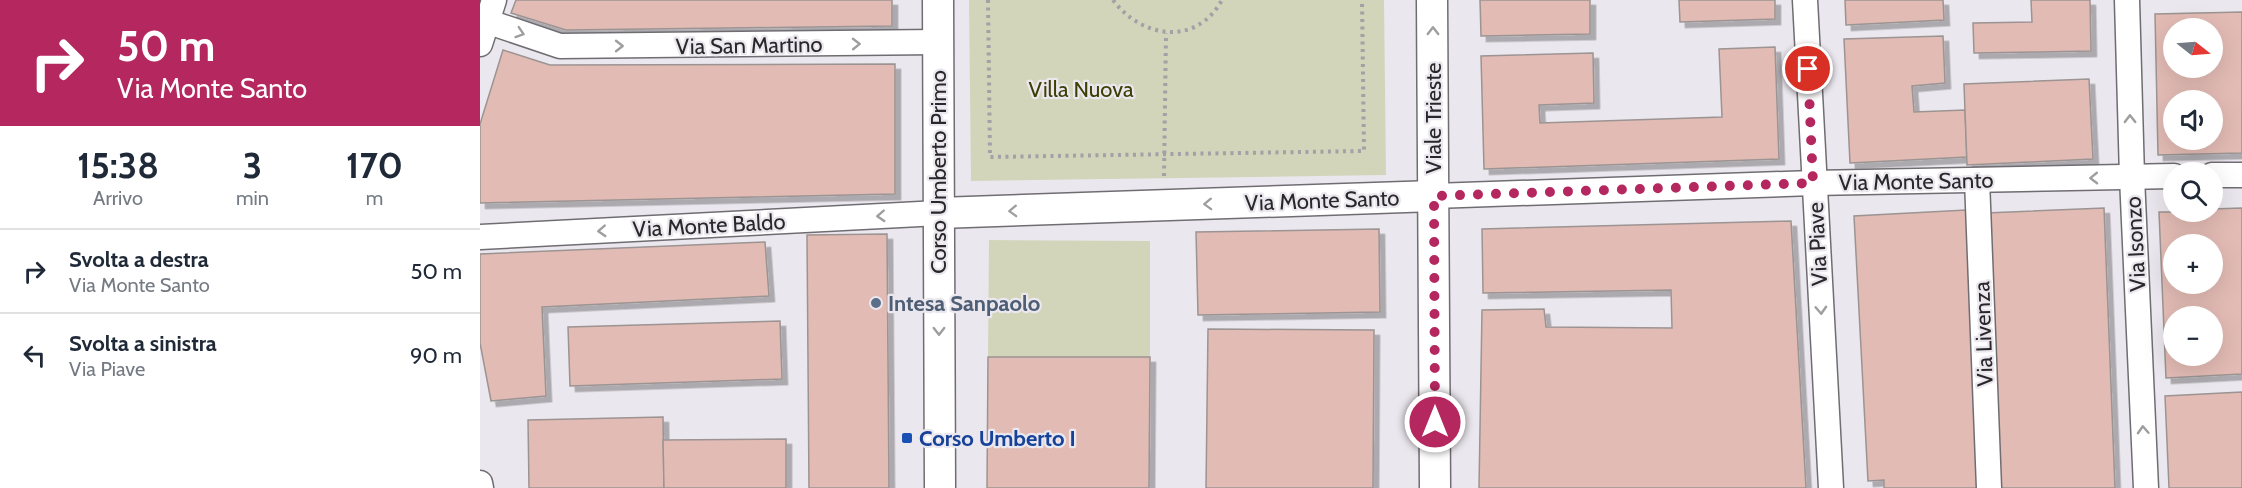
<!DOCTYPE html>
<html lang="it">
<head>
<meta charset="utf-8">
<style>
  body { margin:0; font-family:Cabin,sans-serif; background:#f6f6f7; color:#1f2937; height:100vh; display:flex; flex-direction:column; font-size:22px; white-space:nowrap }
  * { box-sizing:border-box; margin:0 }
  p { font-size:20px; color:#747a83 }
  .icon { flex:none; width:33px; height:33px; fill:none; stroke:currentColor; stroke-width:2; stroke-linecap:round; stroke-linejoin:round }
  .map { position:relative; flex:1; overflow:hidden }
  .sheet { display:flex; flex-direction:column; background:#fff; width:480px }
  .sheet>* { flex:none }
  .hud { background:#b4275f; color:#fff; overflow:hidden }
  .needle { width:39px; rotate:107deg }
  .buttons { position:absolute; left:1683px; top:18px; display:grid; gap:12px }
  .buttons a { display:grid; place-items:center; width:60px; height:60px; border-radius:50%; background:#fff; box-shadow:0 6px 24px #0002; font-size:30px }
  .pin { position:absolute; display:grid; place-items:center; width:51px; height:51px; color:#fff; margin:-26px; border:3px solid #fff; border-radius:50%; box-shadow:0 2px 6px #0007 }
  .me { position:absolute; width:66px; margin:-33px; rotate:0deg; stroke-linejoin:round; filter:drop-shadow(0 0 4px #0008) }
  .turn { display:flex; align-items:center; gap:21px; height:126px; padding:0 18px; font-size:27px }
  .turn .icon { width:78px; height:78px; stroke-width:2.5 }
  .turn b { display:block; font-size:42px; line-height:51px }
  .eta { display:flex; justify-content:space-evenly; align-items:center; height:102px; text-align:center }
  .eta b { font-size:36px; font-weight:700; line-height:42px }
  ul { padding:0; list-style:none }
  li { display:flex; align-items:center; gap:18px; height:84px; padding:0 18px; border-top:2px solid #e0e1e3 }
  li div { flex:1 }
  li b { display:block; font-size:22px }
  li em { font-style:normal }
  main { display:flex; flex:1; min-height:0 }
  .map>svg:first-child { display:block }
  .green { fill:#d3d5ba }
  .building { fill:#e2bbb4; stroke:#9c9493; stroke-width:1.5; fill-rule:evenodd; filter:url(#shadow) }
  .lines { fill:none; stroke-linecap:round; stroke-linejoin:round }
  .minor-casing { stroke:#706d72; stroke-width:27 }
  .tertiary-casing { stroke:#706d72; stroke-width:33 }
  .path { stroke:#a4a0a6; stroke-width:4; stroke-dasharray:3 4.5; stroke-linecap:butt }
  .minor { stroke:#fff; stroke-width:24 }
  .tertiary { stroke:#fff; stroke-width:30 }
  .oneway { stroke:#9f9e9f }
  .route { stroke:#b4275f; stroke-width:10; stroke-dasharray:0 18 }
  .service-dot { fill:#5c6f8a; stroke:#ebe7ee; stroke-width:2 }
  .transit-dot { fill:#1a4fb4; stroke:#ebe7ee; stroke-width:2 }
  .labels { text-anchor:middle; stroke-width:4.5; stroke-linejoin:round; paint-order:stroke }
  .street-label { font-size:22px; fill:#29272a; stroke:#ebe7ee }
  .park-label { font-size:22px; fill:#3d3f04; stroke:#ebe7ee }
  .service-label { font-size:22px; font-weight:bold; fill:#4e5e75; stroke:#ebe7ee; text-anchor:start }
  .transit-label { font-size:22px; font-weight:bold; fill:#164399; stroke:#ebe7ee; text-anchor:start }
</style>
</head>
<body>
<main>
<section class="sheet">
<div class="hud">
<div class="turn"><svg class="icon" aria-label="right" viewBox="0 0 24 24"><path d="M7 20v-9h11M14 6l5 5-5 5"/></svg><div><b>50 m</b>Via Monte Santo</div></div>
</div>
<div class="eta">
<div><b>15:38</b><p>Arrivo</p></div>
<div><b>3</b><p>min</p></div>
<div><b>170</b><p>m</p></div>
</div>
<ul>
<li><svg class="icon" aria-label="right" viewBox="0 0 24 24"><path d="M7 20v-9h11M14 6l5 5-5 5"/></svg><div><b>Svolta a destra</b><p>Via Monte Santo</p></div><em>50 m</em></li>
<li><svg class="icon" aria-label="left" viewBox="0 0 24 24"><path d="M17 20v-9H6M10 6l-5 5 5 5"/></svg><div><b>Svolta a sinistra</b><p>Via Piave</p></div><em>90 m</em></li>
</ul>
</section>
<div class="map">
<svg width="1762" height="488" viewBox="0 0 1762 488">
  <defs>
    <filter id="shadow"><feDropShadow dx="5.5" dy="5.5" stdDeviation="0" flood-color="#0004"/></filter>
  </defs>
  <rect width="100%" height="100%" fill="#ebe7ee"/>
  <!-- green -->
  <g class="green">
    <path d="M 489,0 L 904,0 L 906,175 L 491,181 Z"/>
    <path d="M 509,240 L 670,241 L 670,357 L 508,357 Z"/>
  </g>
  <!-- building -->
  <g class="building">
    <path d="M 36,0 L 412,0 L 412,26 L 86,30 L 31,13 Z"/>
    <path d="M 1000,0 L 1110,0 L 1110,34 L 1001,36 Z"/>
    <path d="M 1199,0 L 1295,0 L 1295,19 L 1200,22 Z"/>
    <path d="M 1365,0 L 1463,0 L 1464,20 L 1366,25 Z"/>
    <path d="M 1551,0 L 1610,0 L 1611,51 L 1494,53 L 1493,23 L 1552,22 Z"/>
    <path d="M 1762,12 L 1762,153 L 1678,155 L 1675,14 ZM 1694,28 L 1732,28 L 1732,68 L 1694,68 ZM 1694,100 L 1732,100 L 1732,140 L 1694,140 Z"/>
    <path d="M 1463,36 L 1465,83 L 1432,86 L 1434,112 L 1485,110 L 1487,157 L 1370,163 L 1364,39 Z"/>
    <path d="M 1295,47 L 1299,159 L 1004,169 L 1001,56 L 1113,53 L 1114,103 L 1059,105 L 1060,123 L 1242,117 L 1239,49 Z"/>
    <path d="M 23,50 L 70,65 L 415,64 L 415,194 L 0,203 L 0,124 Z"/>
    <path d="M 1609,79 L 1613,159 L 1487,165 L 1484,84 Z"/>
    <path d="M 1624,208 L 1635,488 L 1516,488 L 1506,213 Z"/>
    <path d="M 1762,208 L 1762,374 L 1686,378 L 1679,212 L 1732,212 L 1732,209 ZM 1694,244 L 1732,244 L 1732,284 L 1694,284 ZM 1694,316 L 1732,316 L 1732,356 L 1694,356 Z"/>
    <path d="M 1486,210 L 1499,488 L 1404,488 L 1404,480 L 1388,481 L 1374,216 Z"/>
    <path d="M 1311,221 L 1326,488 L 999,488 L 1002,310 L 1064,309 L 1066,327 L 1192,328 L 1191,290 L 1003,293 L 1002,229 Z"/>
    <path d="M 899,229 L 900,312 L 718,315 L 716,232 Z"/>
    <path d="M 407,234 L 409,488 L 329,488 L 327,235 Z"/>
    <path d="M 285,242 L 289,296 L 62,307 L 66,396 L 11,401 L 0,343 L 0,254 Z"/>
    <path d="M 300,321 L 302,379 L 90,386 L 88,327 Z"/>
    <path d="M 728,329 L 894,330 L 893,488 L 726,488 Z"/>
    <path d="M 508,357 L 670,357 L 669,488 L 507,488 Z"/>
    <path d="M 1762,392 L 1762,488 L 1689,488 L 1685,396 Z"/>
    <path d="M 183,417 L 184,488 L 49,488 L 48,420 Z"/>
    <path d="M 306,439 L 306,488 L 184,488 L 183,440 Z"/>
  </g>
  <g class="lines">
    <defs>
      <g id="minor">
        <path d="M 1325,0 L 1351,488"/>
        <path d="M 1647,0 L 1652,177 L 1666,488"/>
        <path d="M 0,19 L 80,46 L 458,42"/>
        <path d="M 0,44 L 14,0"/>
        <path d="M 1732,175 L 1762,175"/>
        <path d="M 1497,180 L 1509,488"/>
        <path d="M 954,196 L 1333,183 L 1694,176"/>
        <path d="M 0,237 L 459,213"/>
        <path d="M 0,483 L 1,488"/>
      </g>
      <g id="tertiary">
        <path d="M 458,0 L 460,488"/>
        <path d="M 952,0 L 955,488"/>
        <path d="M 459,213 L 954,196"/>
      </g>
    </defs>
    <!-- minor casing -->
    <use href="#minor" class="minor-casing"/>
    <!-- tertiary casing -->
    <use href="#tertiary" class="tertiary-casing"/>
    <!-- path -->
    <g class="path">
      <path d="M 508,0 L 510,157 L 884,151 L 882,0"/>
      <path d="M 633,0 C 661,38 716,47 742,0"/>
      <path d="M 684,176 L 686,33"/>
    </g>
    <!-- minor -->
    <use href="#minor" class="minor"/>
    <!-- tertiary -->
    <use href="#tertiary" class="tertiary"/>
  </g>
  <!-- one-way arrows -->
  <defs><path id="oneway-chevron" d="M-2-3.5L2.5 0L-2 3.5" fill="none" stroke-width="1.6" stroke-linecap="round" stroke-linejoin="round" transform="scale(1.5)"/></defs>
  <g class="oneway">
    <use href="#oneway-chevron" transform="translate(953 31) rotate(-90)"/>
    <use href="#oneway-chevron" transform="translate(40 33) rotate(18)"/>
    <use href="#oneway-chevron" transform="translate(376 44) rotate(-1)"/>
    <use href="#oneway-chevron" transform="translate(139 46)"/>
    <use href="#oneway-chevron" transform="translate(1650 119) rotate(-91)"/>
    <use href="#oneway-chevron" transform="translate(1614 178) rotate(179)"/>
    <use href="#oneway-chevron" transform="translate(728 204) rotate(178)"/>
    <use href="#oneway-chevron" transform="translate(533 211) rotate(178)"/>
    <use href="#oneway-chevron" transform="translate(401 216) rotate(177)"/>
    <use href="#oneway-chevron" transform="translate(122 231) rotate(177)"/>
    <use href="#oneway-chevron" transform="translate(1341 310) rotate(87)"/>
    <use href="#oneway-chevron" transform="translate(459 331) rotate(90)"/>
    <use href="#oneway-chevron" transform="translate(1663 430) rotate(-93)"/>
  </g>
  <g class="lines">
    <!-- route -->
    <path class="route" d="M 955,422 L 954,196 L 1333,183 L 1328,69"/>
  </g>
  <!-- markers -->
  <circle class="service-dot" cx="396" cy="303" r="6"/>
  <rect class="transit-dot" x="421" y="432" width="12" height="12" rx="3"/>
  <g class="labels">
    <!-- street labels -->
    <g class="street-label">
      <text transform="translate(269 45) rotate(-1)" y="8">Via San Martino</text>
      <text transform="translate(953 118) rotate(-90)" y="8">Viale Trieste</text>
      <text transform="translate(458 172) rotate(-90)" y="8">Corso Umberto Primo</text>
      <text transform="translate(1436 181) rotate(-1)" y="8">Via Monte Santo</text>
      <text transform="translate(842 200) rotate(-2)" y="8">Via Monte Santo</text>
      <text transform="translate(229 225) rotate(-3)" y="8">Via Monte Baldo</text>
      <text transform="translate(1337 244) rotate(-93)" y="8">Via Piave</text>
      <text transform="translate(1655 244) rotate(-93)" y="8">Via Isonzo</text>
      <text transform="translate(1503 334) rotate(-92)" y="8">Via Livenza</text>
    </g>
    <!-- park labels -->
    <g class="park-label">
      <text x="601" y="97">Villa Nuova</text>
    </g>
    <!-- service labels -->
    <g class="service-label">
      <text x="408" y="311">Intesa Sanpaolo</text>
    </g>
    <!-- transit labels -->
    <g class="transit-label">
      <text x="439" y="446">Corso Umberto I</text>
    </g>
  </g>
</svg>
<div class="buttons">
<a><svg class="needle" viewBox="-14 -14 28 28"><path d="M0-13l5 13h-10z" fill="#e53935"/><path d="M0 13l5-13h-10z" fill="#747a83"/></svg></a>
<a><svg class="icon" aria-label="sound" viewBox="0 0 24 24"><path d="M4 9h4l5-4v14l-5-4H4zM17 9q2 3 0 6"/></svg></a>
<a><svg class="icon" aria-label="search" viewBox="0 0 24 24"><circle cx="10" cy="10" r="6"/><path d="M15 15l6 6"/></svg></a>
<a>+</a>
<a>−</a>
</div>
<div class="pin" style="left:1328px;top:69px;background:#d93025"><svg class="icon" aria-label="arrive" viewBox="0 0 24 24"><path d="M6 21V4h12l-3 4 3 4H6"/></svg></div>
<svg class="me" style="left:955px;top:422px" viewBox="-20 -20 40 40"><circle r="17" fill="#b4275f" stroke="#fff" stroke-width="3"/><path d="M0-11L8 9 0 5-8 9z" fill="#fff"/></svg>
</div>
</main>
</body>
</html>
